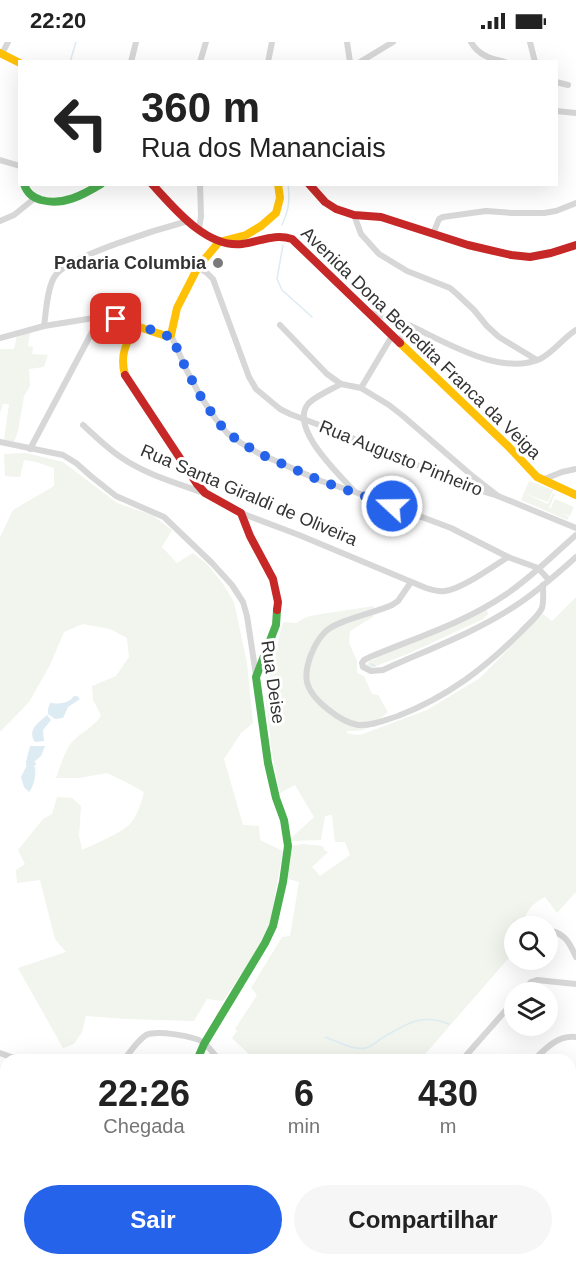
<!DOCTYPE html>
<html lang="pt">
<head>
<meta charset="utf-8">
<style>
  body { margin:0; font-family:Arial,sans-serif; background:#f6f6f6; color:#222; height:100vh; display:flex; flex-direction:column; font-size:22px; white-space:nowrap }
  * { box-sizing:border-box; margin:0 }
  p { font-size:20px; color:#767676 }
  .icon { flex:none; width:33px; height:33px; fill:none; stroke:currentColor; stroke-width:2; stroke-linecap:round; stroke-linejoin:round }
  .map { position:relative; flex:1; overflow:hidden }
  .panel { position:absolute; left:0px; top:1012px; width:576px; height:212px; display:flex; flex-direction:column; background:#fff; border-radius:18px 18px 0 0; box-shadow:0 6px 24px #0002 }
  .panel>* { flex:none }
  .banner { position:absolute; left:18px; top:18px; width:540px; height:126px; border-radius:0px; box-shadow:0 6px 24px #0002; background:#fff; color:#222; overflow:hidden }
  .tools { position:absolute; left:504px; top:874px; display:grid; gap:12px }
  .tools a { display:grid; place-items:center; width:54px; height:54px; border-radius:50%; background:#fff; box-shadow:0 6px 24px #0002; font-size:30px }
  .pin { position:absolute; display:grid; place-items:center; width:51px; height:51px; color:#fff; margin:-26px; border-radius:12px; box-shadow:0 3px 9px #0006 }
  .me { position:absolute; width:66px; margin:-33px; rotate:291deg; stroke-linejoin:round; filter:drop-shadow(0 0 4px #0008) }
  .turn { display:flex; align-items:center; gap:21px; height:126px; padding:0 24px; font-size:27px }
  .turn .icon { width:78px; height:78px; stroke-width:2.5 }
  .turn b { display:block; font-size:42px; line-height:51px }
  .eta { display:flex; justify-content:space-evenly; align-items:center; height:102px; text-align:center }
  .eta b { font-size:36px; font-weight:800; line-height:42px }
  .cta { display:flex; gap:12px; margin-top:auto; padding:12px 24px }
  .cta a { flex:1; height:69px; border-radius:36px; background:#2563eb; color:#fff; font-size:24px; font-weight:800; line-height:69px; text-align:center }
  .cta a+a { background:#f6f6f6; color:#222 }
  .status { display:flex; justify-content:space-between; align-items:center; height:42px; padding:0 30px; background:#fff; direction:ltr }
  .status svg { height:16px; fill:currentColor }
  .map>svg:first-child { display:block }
  .green { fill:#f1f5ed }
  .water { fill:#ddebf3 }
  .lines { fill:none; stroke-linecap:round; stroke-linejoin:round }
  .stream { stroke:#ddebf3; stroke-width:1.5 }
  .street { stroke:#d7d7d7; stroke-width:6 }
  .fast { stroke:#4caf50; stroke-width:8 }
  .slow { stroke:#ffc107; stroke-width:8 }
  .jam { stroke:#c62828; stroke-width:8 }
  .route { stroke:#2563eb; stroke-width:10; stroke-dasharray:0 18 }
  .poi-dot { fill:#7a7a7a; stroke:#fff; stroke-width:2 }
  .labels { text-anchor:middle; stroke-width:6; stroke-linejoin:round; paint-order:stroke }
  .poi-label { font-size:18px; font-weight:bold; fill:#333; stroke:#fff; text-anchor:end }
  .street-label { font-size:18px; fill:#333; stroke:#fff }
</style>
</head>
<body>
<div class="status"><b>22:20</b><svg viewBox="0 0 49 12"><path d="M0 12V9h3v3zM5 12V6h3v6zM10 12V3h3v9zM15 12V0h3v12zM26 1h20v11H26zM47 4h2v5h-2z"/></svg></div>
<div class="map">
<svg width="576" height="1223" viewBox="0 0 576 1223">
  <rect width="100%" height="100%" fill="#fff"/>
  <!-- green -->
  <g class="green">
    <path d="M 30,290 L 28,304 L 33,305 L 32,312 L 48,313 L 44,325 L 29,327 L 30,344 L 24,354 L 18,389 L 14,400 L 4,398 L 9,362 L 3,362 L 0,371 L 0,308 L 1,307 L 14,307 L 17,293 Z"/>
    <path d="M 26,411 L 63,420 L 117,461 L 152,473 L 172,488 L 162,505 L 177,521 L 193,511 L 207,522 L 223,542 L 234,560 L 247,621 L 253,681 L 241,691 L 224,717 L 243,783 L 259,784 L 260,798 L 283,809 L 270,882 L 255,912 L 223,959 L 207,957 L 194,979 L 126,977 L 86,974 L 82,990 L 74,1002 L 63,1006 L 18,926 L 66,910 L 55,897 L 40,838 L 17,841 L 16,828 L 25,822 L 18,808 L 43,777 L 52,772 L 57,755 L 72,756 L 81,764 L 79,794 L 82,808 C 95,802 121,791 130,782 C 138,773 141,761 144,750 L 126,740 L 107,731 L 79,736 L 56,736 C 60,726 65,708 72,700 C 81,690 96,684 101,673 L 93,658 L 92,644 L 116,634 L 129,615 L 127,596 L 110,587 L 83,582 L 64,590 L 50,623 L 29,660 L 0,690 L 0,495 L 13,468 L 54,444 L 54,426 L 36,420 L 24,418 L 20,435 L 5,434 L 4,412 Z"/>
    <path d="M 529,439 L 553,448 L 548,460 L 524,451 L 548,462 L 553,451 L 555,452 L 549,466 L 551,466 L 555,457 L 574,465 L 570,474 L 561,471 L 569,475 L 567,478 L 521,458 Z"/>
    <path d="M 576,555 L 576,850 L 557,871 L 545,855 C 530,863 526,869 523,885 L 514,885 L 514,910 L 420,1018 L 255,1018 L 232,996 L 237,989 L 235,987 L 257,953 L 251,946 L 282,895 L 290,894 L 299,840 L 285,836 L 290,804 L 303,802 L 323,804 L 324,808 L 328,810 L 312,825 L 320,834 L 350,813 L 345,800 L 335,800 L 332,773 L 325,774 L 321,798 L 291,799 L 291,796 L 314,775 L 295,743 L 280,751 L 272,711 L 266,660 L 271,628 L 283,580 L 296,581 L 307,575 L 315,573 L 374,564 L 373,575 L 350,589 L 349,601 L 357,619 L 357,631 L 364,634 L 372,652 L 378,653 L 388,670 C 371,684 369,690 346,689 L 349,692 L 360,693 L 427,668 L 480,636 L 543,572 L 552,579 Z"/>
    <path d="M 480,568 L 487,568 L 488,572 L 483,577 L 410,611 L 368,627 L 366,623 L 370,619 Z"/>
  </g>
  <!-- water -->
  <g class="water">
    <path d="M 74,654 L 77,654 L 80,657 L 68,665 L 63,676 L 55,677 L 48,672 L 48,667 L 50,661 C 59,662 68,662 74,654 Z"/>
    <path d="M 47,673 L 51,678 L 43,688 L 44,699 L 35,700 C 27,688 38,681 47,673 Z"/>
    <path d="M 30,704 L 45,704 L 41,714 L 34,720 L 36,721 L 35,724 L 33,724 L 35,725 C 36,734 34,744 29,750 L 24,745 L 21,735 L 26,725 L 28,725 L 26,724 L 26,720 Z"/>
  </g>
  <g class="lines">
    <!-- stream -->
    <g class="stream">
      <path d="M 70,20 L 76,0"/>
      <path d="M 282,183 C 289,167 290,159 288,142"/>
      <path d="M 283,203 L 277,237 L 282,248 L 312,275"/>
      <path d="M 371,622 L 375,624"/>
      <path d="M 325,995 C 336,999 355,1009 366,1006 C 371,1005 378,999 382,996 C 406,982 421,971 449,982"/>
    </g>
    <!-- street -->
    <g class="street">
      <path d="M 347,0 L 350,20"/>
      <path d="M 471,0 C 478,13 491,17 505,20"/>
      <path d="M 530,0 L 535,20"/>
      <path d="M 2,12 L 8,0"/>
      <path d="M 131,20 L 136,0"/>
      <path d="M 200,20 L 206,0"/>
      <path d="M 268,20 L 272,0"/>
      <path d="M 360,20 L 393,0"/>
      <path d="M 556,40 L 568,43"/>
      <path d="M 556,69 L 576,71"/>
      <path d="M 0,118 L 20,124"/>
      <path d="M 354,173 L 361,192 L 379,212 L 407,229 L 450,246 L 457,252 L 474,268 L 487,284 L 499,295 L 537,318"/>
      <path d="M 0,179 L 14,173 L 35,156"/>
      <path d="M 199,187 L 201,174 L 200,142"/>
      <path d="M 433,192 L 439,177 L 443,175 L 486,169 L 512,171 L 544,171 L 556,169 L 576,161"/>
      <path d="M 198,225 L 207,231 L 213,237 L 249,335 L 256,347 L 280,367 L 290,372 L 338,390 L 472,446 L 498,454"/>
      <path d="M 369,270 C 383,275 399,279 413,285 C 447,301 501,334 540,317 C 554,310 563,296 576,288"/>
      <path d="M 280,283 L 327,332 L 341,342 L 361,346 L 389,363 L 403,374 L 470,432 L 498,454 L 576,486"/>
      <path d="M 44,284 C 46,271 47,245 55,234 C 68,214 162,186 188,179"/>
      <path d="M 171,293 L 187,329 L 201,355 L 215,376 L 227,391 L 241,401 L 258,411 L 321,439 L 355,450 L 451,486 L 508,515 L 538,526 L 549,538"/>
      <path d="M 0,296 L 44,284 L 100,275 L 116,277 L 139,285"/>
      <path d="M 400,300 L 404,289 L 411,284"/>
      <path d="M 341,342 C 332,347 314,355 308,362 C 289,386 339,432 354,449"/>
      <path d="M 361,346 L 392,294"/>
      <path d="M 83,383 C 95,394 108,407 122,416 C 147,433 177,441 204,451"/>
      <path d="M 0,400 L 63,413 L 76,421 L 92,435 L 116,454 L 164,475 L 212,521 L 232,543 L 243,560 L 247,574 L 256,633"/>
      <path d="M 30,407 L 100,275"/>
      <path d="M 542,438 L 562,430 L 576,427"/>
      <path d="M 241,471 L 299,493 L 426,546 C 432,548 438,550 445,549 C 462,547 492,525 508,515"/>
      <path d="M 576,493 C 553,513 531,536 505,553 C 464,581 415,596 370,615 L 364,618 L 362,621 L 363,625 L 371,629 L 383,628 C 427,608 474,591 515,564 C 537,550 557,532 576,515"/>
      <path d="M 411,540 L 398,559 L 392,563 C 375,571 337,578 325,590 C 314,601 304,625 307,640 C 311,658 341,680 358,683 C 372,684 385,678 398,674 C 447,655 484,627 521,590 C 527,583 538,575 542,566 C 544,559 543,550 543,543"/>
      <path d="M 552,889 C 566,893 570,902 576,915"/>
      <path d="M 521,951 L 531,940 L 537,938 L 576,942"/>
      <path d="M 0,1011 L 11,1015 L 35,1018"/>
      <path d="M 124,1018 C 130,1010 137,999 146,993 C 157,988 193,994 203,1000 C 209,1005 214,1012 219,1018"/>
      <path d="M 462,1018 L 514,959"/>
      <path d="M 534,1018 C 546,1006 558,993 576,995"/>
      <path d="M 570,1057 L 576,1059"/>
      <path d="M 0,1061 L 6,1061"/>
      <path d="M 570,1103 L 576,1104"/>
      <path d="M 0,1143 L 6,1148"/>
      <path d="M 570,1154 L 576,1154"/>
      <path d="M 0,1183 L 6,1176"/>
      <path d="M 400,1218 L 403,1223"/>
      <path d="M 36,1223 L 40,1218"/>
      <path d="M 226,1223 L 229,1218"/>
      <path d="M 254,1223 L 257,1218"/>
      <path d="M 446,1223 L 449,1218"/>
      <path d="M 502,1223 L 506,1218"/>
    </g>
    <!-- fast -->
    <g class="fast">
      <path d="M 24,142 C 27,151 32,155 41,158 C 63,164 83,153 101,142"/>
      <path d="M 197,1018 L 204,1002 L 265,901 L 273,884 L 283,840 L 288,804 L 284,778 L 276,756 L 268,721 L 256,635 L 276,583 L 277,568"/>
    </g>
    <!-- slow -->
    <g class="slow">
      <path d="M 0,11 L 20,21"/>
      <path d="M 400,301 L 508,404 L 537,435 L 576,453"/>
      <path d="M 125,333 C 120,315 125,298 139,285 L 163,293 L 171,293 L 177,266 L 198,225 L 219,200 L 246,193 L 261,184 L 276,171 L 280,156 L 278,142"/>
    </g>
    <!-- jam -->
    <g class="jam">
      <path d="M 152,142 C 174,166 206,206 242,202 C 260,200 274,191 292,197 L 400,301"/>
      <path d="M 309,142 L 325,160 L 336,167 L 354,173 L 381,175 L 468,203 L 511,213 L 530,215 L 551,211 L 576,203"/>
      <path d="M 125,333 L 197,442 L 205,451 L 241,471 L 250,494 L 273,537 L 278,560 L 277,568"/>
      <path d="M 105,1223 L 107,1218"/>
    </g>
  </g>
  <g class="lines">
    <!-- route -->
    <path class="route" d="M 116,277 L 145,285 L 165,294 L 171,293 L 187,329 L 201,355 L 215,376 L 227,391 L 258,411 L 321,439 L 392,464"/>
  </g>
  <!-- markers -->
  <circle class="poi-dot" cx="218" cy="221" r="6"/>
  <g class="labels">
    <!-- poi labels -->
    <g class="poi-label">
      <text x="206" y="227">Padaria Columbia</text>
    </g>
    <!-- street labels -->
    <g class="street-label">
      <text transform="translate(421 301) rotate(44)" y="6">Avenida Dona Benedita Franca da Veiga</text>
      <text transform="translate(401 416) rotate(22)" y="6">Rua Augusto Pinheiro</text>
      <text transform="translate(249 453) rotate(23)" y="6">Rua Santa Giraldi de Oliveira</text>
      <text transform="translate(273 640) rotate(82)" y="6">Rua Deise</text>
    </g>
  </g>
</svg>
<div class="tools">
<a><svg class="icon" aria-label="search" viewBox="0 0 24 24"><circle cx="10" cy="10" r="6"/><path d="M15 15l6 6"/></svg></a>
<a><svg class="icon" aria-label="layers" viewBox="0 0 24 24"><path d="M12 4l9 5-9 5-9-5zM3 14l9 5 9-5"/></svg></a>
</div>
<div class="pin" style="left:116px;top:277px;background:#d93025"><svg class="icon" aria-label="arrive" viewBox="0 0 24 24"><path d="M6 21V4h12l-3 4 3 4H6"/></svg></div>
<svg class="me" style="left:392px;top:464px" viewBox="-20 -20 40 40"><circle r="17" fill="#2563eb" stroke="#fff" stroke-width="3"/><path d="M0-11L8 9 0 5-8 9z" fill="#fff"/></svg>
<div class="banner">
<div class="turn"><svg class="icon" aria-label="left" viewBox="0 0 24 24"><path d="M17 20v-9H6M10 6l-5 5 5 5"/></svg><div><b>360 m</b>Rua dos Mananciais</div></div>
</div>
<section class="panel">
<div class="eta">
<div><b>22:26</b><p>Chegada</p></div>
<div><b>6</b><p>min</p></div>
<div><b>430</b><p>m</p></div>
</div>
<div class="cta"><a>Sair</a><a>Compartilhar</a></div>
</section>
</div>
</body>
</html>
